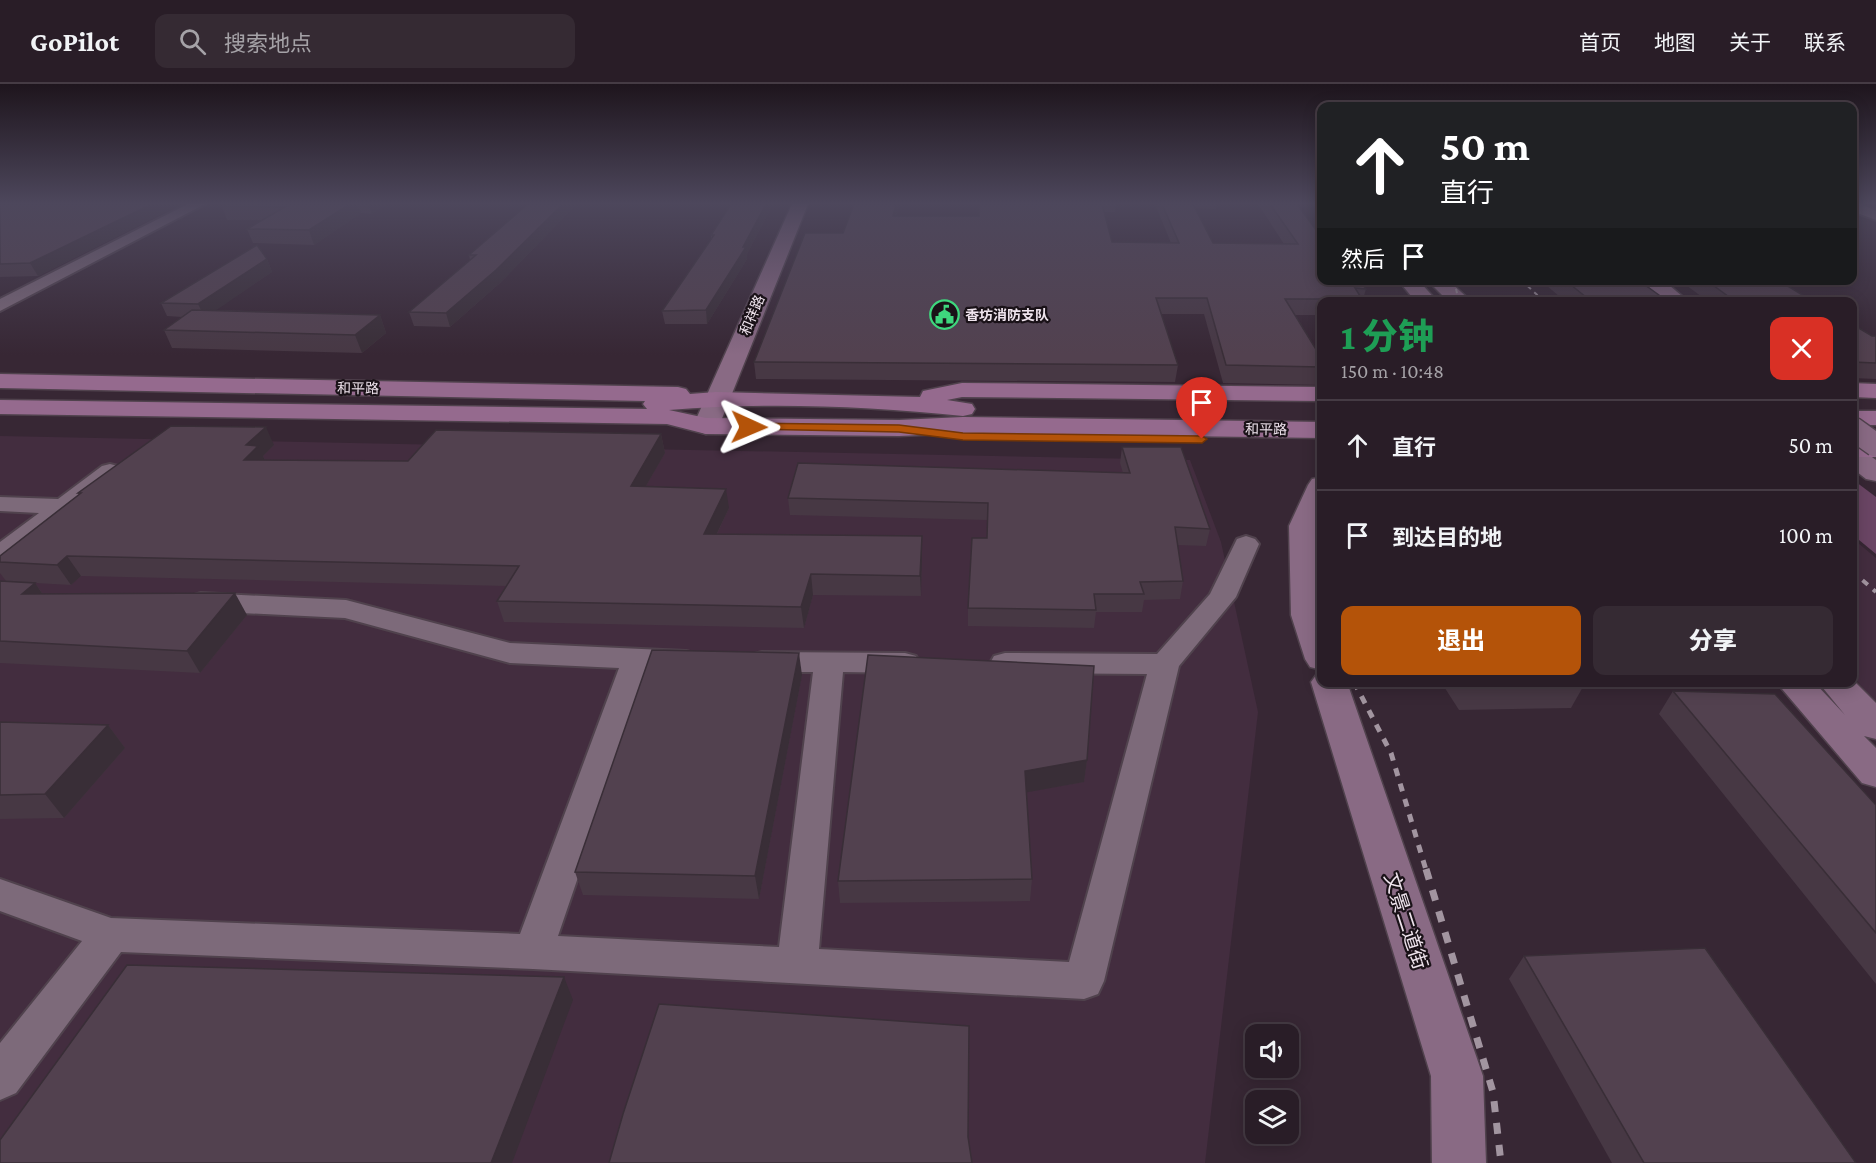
<!DOCTYPE html>
<html lang="zh">
<head>
<meta charset="utf-8">
<style>
  body { margin:0; font-family:"Crimson Pro","Noto Sans SC",serif; background:#352a33; color:#f1f3f6; height:100vh; display:flex; flex-direction:column; font-size:22px; white-space:nowrap }
  * { box-sizing:border-box; margin:0 }
  p { font-size:20px; color:#a5a2a7 }
  .icon { flex:none; width:33px; height:33px; fill:none; stroke:currentColor; stroke-width:2; stroke-linecap:round; stroke-linejoin:round }
  .map { position:relative; flex:1; overflow:hidden }
  .panel { position:absolute; left:1317px; top:213px; width:540px; height:390px; display:flex; flex-direction:column; background:#291d27; border-radius:12px; box-shadow:0 3px 15px #0003,0 0 0 2px #453b44 }
  .panel>* { flex:none }
  .guide { position:absolute; left:1317px; top:18px; width:540px; height:183px; border-radius:12px; box-shadow:0 3px 15px #0003,0 0 0 2px #453b44; background:#202124; color:#fff; overflow:hidden }
  .tools { position:absolute; left:1245px; top:940px; display:grid; gap:12px }
  .tools a { display:grid; place-items:center; width:54px; height:54px; border-radius:12px; background:#291d27; box-shadow:0 3px 15px #0003,0 0 0 2px #453b44; font-size:30px }
  .pin { position:absolute; display:grid; place-items:center; width:51px; height:51px; color:#fff; margin:-62px -26px; border-radius:50% 50% 50% 0; rotate:-45deg; box-shadow:0 0 6px #0007 }
  .pin .icon { rotate:45deg }
  .me { position:absolute; width:66px; margin:-33px; rotate:91deg; stroke-linejoin:round; filter:drop-shadow(0 0 4px #0008) }
  .turn { display:flex; align-items:center; gap:21px; height:126px; padding:0 24px; font-size:27px }
  .turn .icon { width:78px; height:78px; stroke-width:2.5 }
  .turn b { display:block; font-size:42px; line-height:51px }
  .then { display:flex; align-items:center; height:57px; padding:0 24px; background:#0003; gap:12px; font-size:22px }
  .round { display:grid; place-items:center; flex:none; width:63px; height:63px; border-radius:12px; background:#352a33 }
  .headline { display:flex; align-items:center; justify-content:space-between; height:102px; padding:0 24px }
  h1 { font-size:36px; font-weight:800; line-height:45px; color:#1e9e55 }
  .primary-button { display:flex; gap:12px; margin-top:auto; padding:12px 24px }
  .primary-button a { flex:1; height:69px; border-radius:12px; background:#b45309; color:#fff; font-size:24px; font-weight:800; line-height:69px; text-align:center }
  .primary-button a+a { background:#352a33; color:#f1f3f6 }
  ul { padding:0; list-style:none }
  li { display:flex; align-items:center; gap:18px; height:90px; padding:0 24px; border-top:2px solid #453b44 }
  li div { flex:1 }
  li b { display:block; font-size:22px }
  li em { font-style:normal }
  header { display:flex; align-items:center; gap:36px; box-sizing:border-box; height:84px; padding:0 30px; background:#291d27; border-bottom:2px solid #453b44 }
  header strong { font-size:28px }
  nav { display:flex; gap:33px; margin-inline-start:auto; font-size:21px }
  .search { width:420px; height:54px; background:#352a33; display:flex; align-items:center; gap:15px; box-sizing:border-box; padding:0 21px; border-radius:12px; color:#a5a2a7; font-size:22px }
  .map>svg:first-child { display:block }
  .built { fill:#432d3f }
  .green { fill:#6a4564 }
  .lines { fill:none; stroke-linecap:round; stroke-linejoin:round }
  .street-casing { stroke:#50424d; stroke-width:4 }
  .secondary-casing { stroke:#50424d; stroke-width:3 }
  .primary-casing { stroke:#50424d; stroke-width:3 }
  .street { fill:#7d6a7a; fill-rule:evenodd }
  .secondary { fill:#896a84; fill-rule:evenodd }
  .primary { fill:#956a8e; fill-rule:evenodd }
  .rail-far3 { stroke:#a295a0; stroke-width:2; stroke-dasharray:4.5 4.5; stroke-linecap:butt }
  .rail-far2 { stroke:#a295a0; stroke-width:4; stroke-dasharray:7 7; stroke-linecap:butt }
  .rail-far1 { stroke:#a295a0; stroke-width:5; stroke-dasharray:8 8; stroke-linecap:butt }
  .rail { stroke:#a295a0; stroke-width:7; stroke-dasharray:11 11; stroke-linecap:butt }
  .secondary-bridge-casing { stroke:#50424d; stroke-width:26; stroke-linecap:butt }
  .secondary-bridge { stroke:#896a84; stroke-width:23 }
  .wall { fill:#473844 }
  .shaded-wall { fill:#392e37 }
  .building { fill:#52414f; stroke:#392e37; stroke-width:1.5 }
  .route { fill:#b45309; stroke:#753606; stroke-width:1.5 }
  .labels { text-anchor:middle; stroke-width:4.5; stroke-linejoin:round; paint-order:stroke }
  .far-street-label { font-size:14px; fill:#efe4ed; stroke:#1a1218 }
  .far-poi-label { font-size:14px; font-weight:bold; fill:#efe4ed; stroke:#1a1218; text-anchor:start }
  .near-street-label { font-size:20px; fill:#efe4ed; stroke:#1a1218 }
</style>
</head>
<body>
<header>
<strong>GoPilot</strong>
<div class="search"><svg class="icon" aria-label="search" viewBox="0 0 24 24"><circle cx="10" cy="10" r="6"/><path d="M15 15l6 6"/></svg>搜索地点</div>
<nav><a>首页</a><a>地图</a><a>关于</a><a>联系</a></nav>
</header>
<div class="map">
<svg width="1876" height="1079" viewBox="0 0 1876 1079">
  <rect width="100%" height="100%" fill="#372734"/>
  <!-- built -->
  <g class="built">
    <path d="M 0,352 L 1190,376 L 1221,458 L 1258,628 L 1205,1079 L 0,1079 Z"/>
    <path d="M 1852,454 L 1876,474 L 1876,620 L 1853,592 Z"/>
  </g>
  <!-- green -->
  <path class="green" d="M 1852,395 L 1876,413 L 1876,470 L 1853,451 Z"/>
  <g class="lines">
    <defs>
      <g id="street">
        <path d="M 188,120 L 205,120 L 0,227 L 0,215 Z"/>
        <path d="M 1852,120 L 1861,120 L 1876,127 L 1876,136 L 1852,127 Z"/>
        <path d="M 110,380 L 118,382 L 122,387 L 118,392 L 9,476 L 0,478 L 0,458 L 39,429 L 0,427 L 0,413 L 58,415 L 102,382 Z"/>
        <path d="M 1246,452 L 1255,455 L 1259,460 L 1236,513 L 1179,582 L 1104,897 L 1098,910 L 1084,915 L 533,885 L 121,868 L 16,1009 L 0,1016 L 0,959 L 82,857 L 0,827 L 0,795 L 111,834 L 520,850 L 619,584 L 510,579 L 345,534 L 201,527 L 191,524 L 187,518 L 191,512 L 201,509 L 346,516 L 510,559 L 686,567 L 697,570 L 701,577 L 697,584 L 686,587 L 649,585 L 558,852 L 779,863 L 813,588 L 762,588 L 751,585 L 747,578 L 751,571 L 762,568 L 905,569 L 916,572 L 920,579 L 916,586 L 905,589 L 843,588 L 819,865 L 1069,878 L 1147,590 L 1005,589 L 994,586 L 990,579 L 994,572 L 1005,569 L 1157,570 L 1210,510 L 1237,455 Z"/>
      </g>
      <g id="secondary">
        <path d="M 792,120 L 808,120 L 719,342 L 715,347 L 706,350 L 697,347 L 693,342 Z"/>
        <path d="M 1398,196 L 1418,196 L 1438,218 L 1416,218 Z"/>
        <path d="M 1427,196 L 1448,196 L 1472,218 L 1449,218 Z"/>
        <path d="M 1641,196 L 1663,196 L 1689,218 L 1666,218 Z"/>
        <path d="M 1852,363 L 1861,365 L 1876,376 L 1876,397 L 1866,395 L 1852,384 Z"/>
        <path d="M 1322,393 L 1322,435 L 1319,442 L 1322,497 L 1322,586 L 1310,583 L 1305,575 L 1291,531 L 1289,442 L 1308,401 L 1312,395 Z"/>
        <path d="M 1322,588 L 1322,598 L 1347,598 L 1483,992 L 1486,1079 L 1432,1079 L 1431,992 L 1311,598 L 1317,590 Z"/>
        <path d="M 1852,595 L 1876,619 L 1876,655 L 1864,652 L 1876,664 L 1876,703 L 1862,699 L 1776,598 L 1814,598 L 1845,631 L 1818,598 L 1852,598 Z"/>
      </g>
      <g id="primary">
        <path d="M 0,290 L 678,303 L 686,305 L 690,310 L 716,308 L 920,313 L 923,307 L 962,299 L 1322,303 L 1322,317 L 962,313 L 947,316 L 972,320 L 975,325 L 972,330 L 963,332 C 866,322 766,318 669,326 L 706,334 L 899,336 L 963,333 L 1322,338 L 1322,354 L 963,349 L 899,352 L 706,350 L 667,340 L 0,330 L 0,316 L 647,325 L 643,320 L 645,317 L 0,304 Z"/>
        <path d="M 1852,299 L 1876,300 L 1876,314 L 1852,313 Z"/>
        <rect x="1852" y="327" width="24" height="14"/>
        <rect x="1852" y="357" width="24" height="16"/>
      </g>
    </defs>
    <!-- street casing -->
    <use href="#street" class="street-casing"/>
    <!-- secondary casing -->
    <use href="#secondary" class="secondary-casing"/>
    <!-- primary casing -->
    <use href="#primary" class="primary-casing"/>
    <!-- street -->
    <use href="#street" class="street"/>
    <!-- secondary -->
    <use href="#secondary" class="secondary"/>
    <!-- primary -->
    <use href="#primary" class="primary"/>
    <!-- rail-far3 -->
    <g class="rail-far3">
      <path d="M 1454,196 L 1459,218"/>
      <path d="M 1521,196 L 1545,218"/>
    </g>
    <!-- rail-far2 -->
    <path class="rail-far2" d="M 1852,487 L 1876,508"/>
    <!-- rail-far1 -->
    <path class="rail-far1" d="M 1354,598 L 1391,669 L 1426,786"/>
    <!-- rail -->
    <path class="rail" d="M 1426,785 L 1493,1008 L 1501,1079"/>
    <defs>
      <path id="secondary-bridge" d="M 1852,344 L 1876,361"/>
    </defs>
    <!-- secondary-bridge casing -->
    <use href="#secondary-bridge" class="secondary-bridge-casing"/>
    <!-- secondary-bridge -->
    <use href="#secondary-bridge" class="secondary-bridge"/>
  </g>
  <!-- wall -->
  <g class="wall">
    <path d="M 0,120 L 181,120 L 38,192 L 0,193 Z"/>
    <path d="M 226,120 L 386,120 L 372,130 L 361,129 L 314,161 L 253,159 L 247,145 L 262,136 L 227,136 L 222,122 Z"/>
    <path d="M 528,120 L 577,120 L 500,199 L 450,243 L 414,242 L 409,228 L 470,176 L 469,171 Z"/>
    <path d="M 731,120 L 773,120 L 747,170 L 747,175 L 707,240 L 665,240 L 662,227 L 711,155 L 711,151 Z"/>
    <path d="M 979,120 L 1116,120 L 1115,128 L 1104,128 L 1112,158 L 1171,159 L 1155,120 L 1217,120 L 1216,125 L 1195,124 L 1213,159 L 1284,160 L 1258,120 L 1297,120 L 1322,196 L 1366,205 L 1362,218 L 1322,218 L 1322,231 L 1295,231 L 1322,275 L 1322,301 L 1223,299 L 1204,230 L 1161,230 L 1178,281 L 1175,298 L 756,295 L 754,278 L 843,149 L 897,132 L 979,132 Z"/>
    <path d="M 267,175 L 272,188 L 215,226 L 380,231 L 386,249 L 362,269 L 172,264 L 164,246 L 182,233 L 167,232 L 161,219 Z"/>
    <path d="M 1540,196 L 1638,196 L 1663,214 L 1662,218 L 1566,218 Z"/>
    <path d="M 1679,196 L 1778,196 L 1814,218 L 1709,218 Z"/>
    <path d="M 1852,240 L 1872,252 L 1876,252 L 1876,295 L 1852,294 Z"/>
    <path d="M 661,350 L 665,369 L 646,402 L 729,424 L 717,450 L 922,452 L 921,512 L 813,511 L 804,544 L 504,538 L 497,517 L 506,502 L 81,492 L 71,501 L 35,499 L 43,510 L 247,531 L 200,589 L 0,579 L 0,497 L 6,497 L 0,489 L 0,472 L 79,411 L 78,409 L 274,361 L 263,372 L 265,376 L 408,377 Z"/>
    <path d="M 1122,363 L 1210,445 L 1206,462 L 1177,461 L 1183,497 L 1180,515 L 1144,516 L 1142,528 L 1096,528 L 1094,544 L 968,542 L 968,524 L 987,454 L 987,436 L 790,431 L 788,414 L 1123,389 L 1120,379 Z"/>
    <path d="M 802,591 L 759,815 L 583,811 L 575,788 Z"/>
    <path d="M 1441,598 L 1582,598 L 1584,601 L 1571,624 L 1459,626 Z"/>
    <path d="M 1673,607 L 1876,721 L 1876,900 L 1659,630 Z"/>
    <path d="M 0,638 L 108,641 L 125,664 L 64,734 L 0,735 Z"/>
    <path d="M 1087,676 L 1084,698 L 1026,708 L 1032,795 L 1030,817 L 840,819 L 838,797 Z"/>
    <path d="M 1524,872 L 1856,1079 L 1612,1079 L 1509,895 Z"/>
  </g>
  <!-- shaded-wall -->
  <g class="shaded-wall">
    <path d="M 152,120 L 181,120 L 38,192 L 30,179 Z"/>
    <path d="M 350,120 L 357,120 L 361,129 L 314,161 L 309,146 Z"/>
    <path d="M 368,120 L 386,120 L 372,130 Z"/>
    <path d="M 563,120 L 577,120 L 500,199 L 450,243 L 446,229 Z"/>
    <path d="M 766,120 L 773,120 L 747,170 L 747,175 L 707,240 L 706,226 Z"/>
    <path d="M 896,120 L 900,120 L 893,146 L 893,132 Z"/>
    <path d="M 267,175 L 272,188 L 205,234 L 198,220 Z"/>
    <path d="M 380,231 L 386,249 L 362,269 L 355,251 Z"/>
    <path d="M 266,343 L 274,361 L 263,372 L 267,381 L 244,376 L 246,361 Z"/>
    <path d="M 661,350 L 665,369 L 635,421 L 631,402 Z"/>
    <path d="M 726,405 L 729,424 L 707,470 L 704,450 Z"/>
    <path d="M 922,452 L 922,472 L 921,512 L 920,492 Z"/>
    <path d="M 67,472 L 81,492 L 71,501 L 57,481 Z"/>
    <path d="M 811,490 L 813,511 L 804,544 L 801,523 Z"/>
    <path d="M 35,499 L 50,521 L 22,510 Z"/>
    <path d="M 235,509 L 247,531 L 200,589 L 187,567 Z"/>
    <path d="M 799,569 L 802,591 L 759,815 L 755,792 Z"/>
    <path d="M 108,641 L 125,664 L 64,734 L 45,710 Z"/>
    <path d="M 1087,676 L 1084,698 L 1023,709 L 1025,687 Z"/>
    <path d="M 564,893 L 573,916 L 512,1079 L 491,1079 Z"/>
  </g>
  <!-- building -->
  <g class="building">
    <path d="M 0,120 L 152,120 L 30,179 L 0,180 Z"/>
    <path d="M 226,120 L 350,120 L 309,146 L 247,145 L 285,123 L 222,122 Z"/>
    <path d="M 528,120 L 563,120 L 496,186 L 446,229 L 409,228 L 476,171 L 469,171 Z"/>
    <path d="M 731,120 L 766,120 L 743,163 L 746,163 L 706,226 L 662,227 L 714,151 L 711,151 Z"/>
    <path d="M 854,120 L 896,120 L 893,132 L 979,132 L 979,120 L 1102,120 L 1112,158 L 1179,159 L 1162,120 L 1193,120 L 1213,159 L 1298,160 L 1270,120 L 1297,120 L 1322,154 L 1322,196 L 1359,196 L 1366,205 L 1355,204 L 1362,215 L 1285,215 L 1322,275 L 1322,283 L 1226,281 L 1207,214 L 1156,214 L 1178,281 L 754,278 L 805,149 L 843,149 Z"/>
    <path d="M 257,161 L 267,175 L 198,220 L 161,219 Z"/>
    <path d="M 1565,196 L 1638,196 L 1663,214 L 1654,214 L 1658,218 L 1592,218 Z"/>
    <path d="M 1706,196 L 1778,196 L 1814,218 L 1736,218 Z"/>
    <path d="M 192,226 L 380,231 L 355,251 L 164,246 Z"/>
    <path d="M 1852,240 L 1872,252 L 1876,252 L 1876,279 L 1852,278 Z"/>
    <path d="M 171,342 L 266,343 L 246,361 L 258,362 L 244,376 L 408,377 L 436,346 L 661,350 L 631,402 L 726,405 L 704,450 L 922,452 L 920,492 L 811,490 L 801,523 L 497,517 L 519,482 L 67,472 L 57,481 L 0,478 L 0,472 L 81,409 L 78,409 Z"/>
    <path d="M 1122,363 L 1181,363 L 1210,445 L 1175,443 L 1183,497 L 1140,498 L 1144,510 L 1094,510 L 1096,526 L 968,524 L 972,454 L 987,454 L 988,419 L 788,414 L 798,379 L 1130,389 Z"/>
    <path d="M 0,497 L 35,499 L 22,510 L 235,509 L 187,567 L 0,557 Z"/>
    <path d="M 652,566 L 799,569 L 755,792 L 575,788 Z"/>
    <path d="M 868,571 L 1094,582 L 1087,676 L 1025,687 L 1032,795 L 838,797 Z"/>
    <path d="M 1466,598 L 1582,598 L 1584,601 L 1469,603 Z"/>
    <path d="M 1673,607 L 1775,610 L 1876,721 L 1876,849 Z"/>
    <path d="M 0,638 L 108,641 L 45,710 L 0,711 Z"/>
    <path d="M 1705,864 L 1856,1079 L 1644,1079 L 1524,872 Z"/>
    <path d="M 127,881 L 564,893 L 491,1079 L 0,1079 L 0,1056 Z"/>
    <path d="M 659,920 L 969,942 L 968,1053 L 972,1079 L 609,1079 L 623,1030 Z"/>
  </g>
  <!-- sky -->
  <linearGradient id="sky" x2="0" y2="1"><stop stop-color="#1e151d"/><stop offset="0.44" stop-color="#4d475c"/><stop offset="1" stop-color="#4d475c" stop-opacity="0"/></linearGradient>
  <rect width="1876" height="271" fill="url(#sky)"/>
  <!-- route -->
  <path class="route" d="M 749,339 L 899,341 L 963,349 L 1202,352 L 1207,355 L 1202,359 L 963,356 L 899,348 L 745,345 L 744,343 Z"/>
  <!-- icons -->
  <defs>
    <symbol id="civic-ring" viewBox="-11 -11 22 22"><circle r="9.5" fill="#1a1218" stroke="#3ed77d" stroke-width="1.5"/><path d="M-.6-6.5H3V-4.5H.6V-3L4-1V1h2V6H-6V1h2V-1L-.6-3ZM-1.2 2.5V6h2.4V2.5Z" fill="#3ed77d"/></symbol>
  </defs>
  <g fill-rule="evenodd">
    <use href="#civic-ring" x="928" y="214" width="33" height="33"/>
  </g>
  <g class="labels">
    <!-- far-street labels -->
    <g class="far-street-label">
      <text transform="translate(752 231) rotate(-67)" y="5">和祥路</text>
      <text transform="translate(358 304) rotate(1)" y="5">和平路</text>
      <text transform="translate(1266 345) rotate(1)" y="5">和平路</text>
    </g>
    <!-- far-poi labels -->
    <g class="far-poi-label">
      <text x="965" y="236">香坊消防支队</text>
    </g>
    <!-- near-street labels -->
    <g class="near-street-label">
      <text transform="translate(1406 837) rotate(72)" y="7">文景二道街</text>
    </g>
  </g>
</svg>
<div class="tools">
<a><svg class="icon" aria-label="sound" viewBox="0 0 24 24"><path d="M4 9h4l5-4v14l-5-4H4zM17 9q2 3 0 6"/></svg></a>
<a><svg class="icon" aria-label="layers" viewBox="0 0 24 24"><path d="M12 4l9 5-9 5-9-5zM3 14l9 5 9-5"/></svg></a>
</div>
<div class="pin" style="left:1202px;top:355px;background:#d93025"><svg class="icon" aria-label="arrive" viewBox="0 0 24 24"><path d="M6 21V4h12l-3 4 3 4H6"/></svg></div>
<svg class="me" style="left:749px;top:343px" viewBox="-20 -20 40 40"><path d="M0-17L14 15 0 8-14 15z" fill="#b45309" stroke="#fff" stroke-width="4"/></svg>
<div class="guide">
<div class="turn"><svg class="icon" aria-label="ahead" viewBox="0 0 24 24"><path d="M12 20V5M6 11l6-6 6 6"/></svg><div><b>50 m</b>直行</div></div>
<div class="then">然后<svg class="icon" aria-label="arrive" viewBox="0 0 24 24"><path d="M6 21V4h12l-3 4 3 4H6"/></svg></div>
</div>
<section class="panel">
<div class="headline"><div><h1>1 分钟</h1><p>150 m · 10:48</p></div><a class="round" style="background:#d93025;color:#fff"><svg class="icon" aria-label="close" viewBox="0 0 24 24"><path d="M6 6l12 12M18 6L6 18"/></svg></a></div>
<ul>
<li><svg class="icon" aria-label="ahead" viewBox="0 0 24 24"><path d="M12 20V5M6 11l6-6 6 6"/></svg><div><b>直行</b></div><em>50 m</em></li>
<li><svg class="icon" aria-label="arrive" viewBox="0 0 24 24"><path d="M6 21V4h12l-3 4 3 4H6"/></svg><div><b>到达目的地</b></div><em>100 m</em></li>
</ul>
<div class="primary-button"><a>退出</a><a>分享</a></div>
</section>
</div>
</body>
</html>
